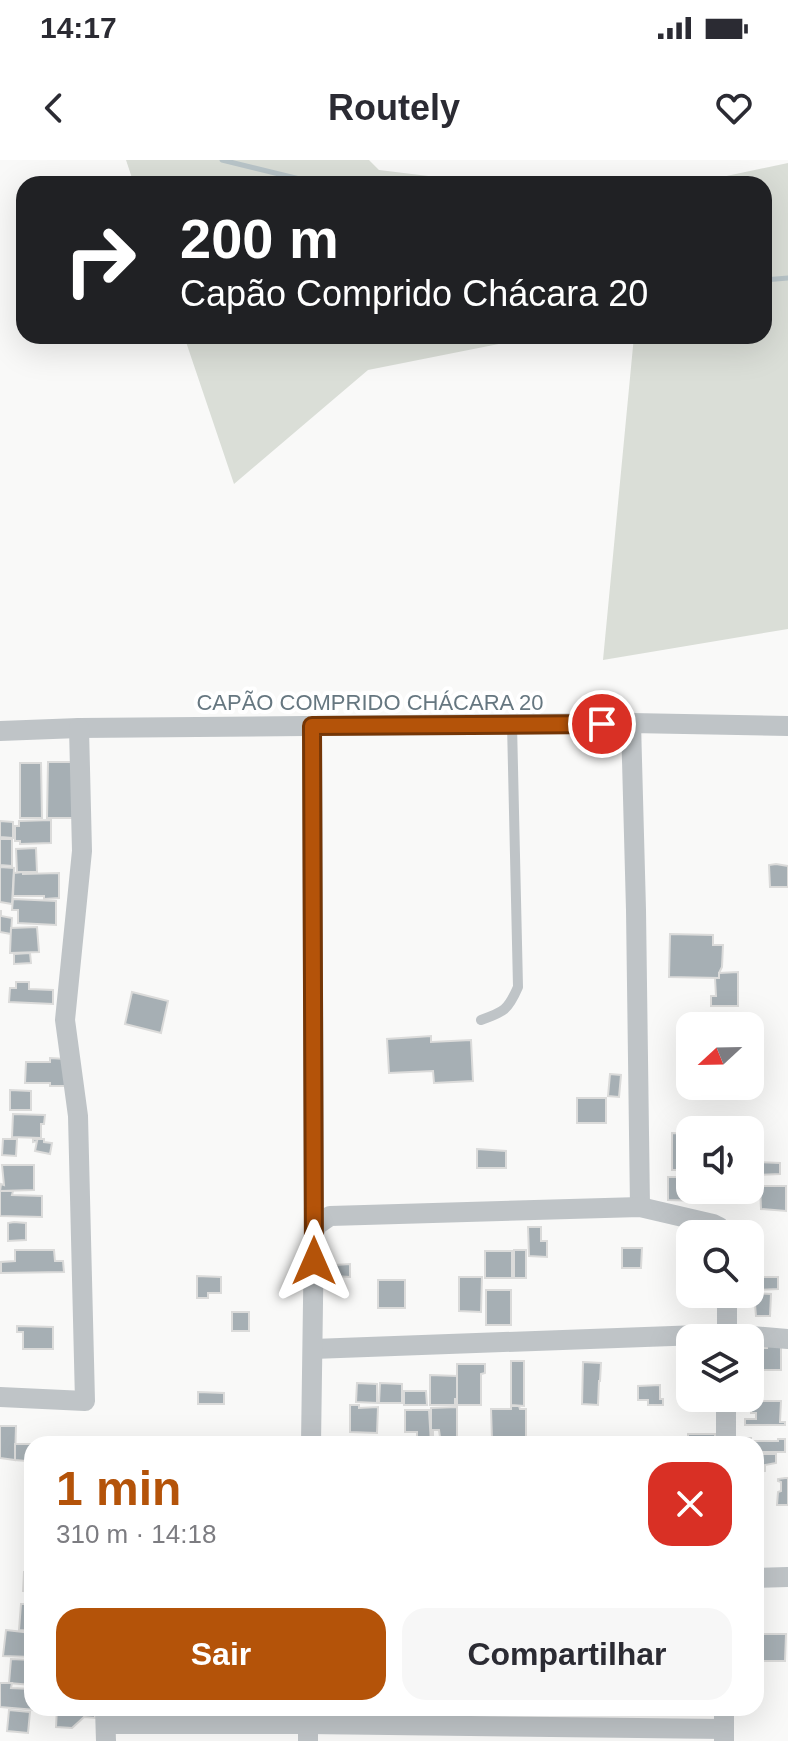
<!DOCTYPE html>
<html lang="pt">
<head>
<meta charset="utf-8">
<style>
  body { margin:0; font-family:Arial,sans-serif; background:#f7f7f7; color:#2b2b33; height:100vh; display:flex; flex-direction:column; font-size:30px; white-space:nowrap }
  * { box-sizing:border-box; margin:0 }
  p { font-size:26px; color:#7c7c81 }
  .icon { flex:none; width:44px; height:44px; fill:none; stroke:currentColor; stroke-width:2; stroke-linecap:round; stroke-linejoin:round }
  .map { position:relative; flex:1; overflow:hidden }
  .sheet { position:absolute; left:24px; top:1276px; width:740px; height:280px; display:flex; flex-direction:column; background:#fff; border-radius:24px; box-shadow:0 8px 32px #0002 }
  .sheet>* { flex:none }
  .top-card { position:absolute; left:16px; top:16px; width:756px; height:168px; border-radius:24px; box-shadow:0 8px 32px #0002; background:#202124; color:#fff; overflow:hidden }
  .needle { width:52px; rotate:248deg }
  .fabs { position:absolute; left:676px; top:852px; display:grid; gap:16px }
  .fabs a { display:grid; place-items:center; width:88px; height:88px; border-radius:16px; background:#fff; box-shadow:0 8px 32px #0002; font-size:40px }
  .pin { position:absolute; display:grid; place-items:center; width:68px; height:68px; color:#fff; margin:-34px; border:4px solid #fff; border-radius:50%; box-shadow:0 2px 8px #0007 }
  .me { position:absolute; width:88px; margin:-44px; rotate:0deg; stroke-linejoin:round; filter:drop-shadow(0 0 6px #0008) }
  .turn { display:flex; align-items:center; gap:28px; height:168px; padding:0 32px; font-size:36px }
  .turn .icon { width:104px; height:104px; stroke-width:2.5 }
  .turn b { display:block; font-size:56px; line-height:68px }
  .round { display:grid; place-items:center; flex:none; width:84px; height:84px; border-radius:24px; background:#f7f7f7 }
  .summary { display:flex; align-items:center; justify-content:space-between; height:136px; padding:0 32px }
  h1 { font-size:48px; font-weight:700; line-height:60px; color:#b45309 }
  .action { display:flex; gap:16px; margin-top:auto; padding:16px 32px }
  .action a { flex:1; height:92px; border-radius:24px; background:#b45309; color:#fff; font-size:32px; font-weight:700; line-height:92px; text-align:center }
  .action a+a { background:#f7f7f7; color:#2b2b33 }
  .status { display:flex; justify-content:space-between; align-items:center; height:56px; padding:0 40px; background:#fff; direction:ltr }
  .status svg { height:22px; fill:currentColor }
  header { display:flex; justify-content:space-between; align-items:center; height:104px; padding:0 32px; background:#fff; font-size:36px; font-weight:700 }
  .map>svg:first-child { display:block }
  .green { fill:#daded7 }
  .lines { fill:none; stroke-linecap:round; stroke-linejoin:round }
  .stream { stroke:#b8c4c8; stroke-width:5 }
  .building { fill:#a6afb4; stroke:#dbdbda; stroke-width:2 }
  .lane { stroke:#bfc4c7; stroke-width:10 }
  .street { stroke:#bfc4c7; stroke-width:20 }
  .route-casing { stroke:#753606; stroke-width:20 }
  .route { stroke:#b45309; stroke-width:14 }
  .labels { text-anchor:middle; stroke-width:8; stroke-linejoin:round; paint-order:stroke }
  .street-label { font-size:22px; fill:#667780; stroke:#fff }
</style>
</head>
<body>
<div class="status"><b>14:17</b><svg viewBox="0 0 49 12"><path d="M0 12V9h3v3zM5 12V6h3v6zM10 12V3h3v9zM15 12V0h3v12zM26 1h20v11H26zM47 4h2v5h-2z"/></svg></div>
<header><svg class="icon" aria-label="back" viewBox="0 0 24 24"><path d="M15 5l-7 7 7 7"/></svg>Routely<svg class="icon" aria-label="heart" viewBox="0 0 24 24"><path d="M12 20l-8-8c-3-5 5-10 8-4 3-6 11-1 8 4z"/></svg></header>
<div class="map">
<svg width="788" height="1581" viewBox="0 0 788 1581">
  <rect width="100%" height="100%" fill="#f9f9f8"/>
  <!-- green -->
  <g class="green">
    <path d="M 126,0 L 369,0 L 379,10 L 494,24 L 134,24 Z"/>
    <path d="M 788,3 L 788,469 L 603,500 L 634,176 L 764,176 L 764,24 L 689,24 Z"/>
    <path d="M 184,176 L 539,176 L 368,210 L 234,324 Z"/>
  </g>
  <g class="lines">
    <!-- stream -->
    <g class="stream">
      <path d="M 222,0 L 320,24"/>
      <path d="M 764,120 L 788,118"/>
    </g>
  </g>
  <!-- building -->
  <g class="building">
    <path d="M 48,602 L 72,602 L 73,658 L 47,658 Z"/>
    <path d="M 20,603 L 41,603 L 42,658 L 20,658 Z"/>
    <path d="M 51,660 L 51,683 L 20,684 L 20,681 L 15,681 L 15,666 L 19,666 L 19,661 Z"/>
    <path d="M 0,661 L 13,662 L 13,678 L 0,677 Z"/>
    <path d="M 0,679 L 12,679 L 12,706 L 0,705 Z"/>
    <path d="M 36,688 L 37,712 L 17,712 L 16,689 Z"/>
    <path d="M 776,704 L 788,706 L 788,727 L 770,727 L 769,705 Z"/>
    <path d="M 0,707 L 14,708 L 12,744 L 0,742 Z"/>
    <path d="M 23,712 L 23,714 L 59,713 L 59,738 L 44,739 L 44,736 L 13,736 L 14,713 Z"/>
    <path d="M 13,739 L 56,741 L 56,765 L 18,763 L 18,750 L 12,750 Z"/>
    <path d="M 0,751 L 1,751 L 1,756 L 12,758 L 11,774 L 0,772 Z"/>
    <path d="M 37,767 L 39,792 L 10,793 L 11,768 Z"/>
    <path d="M 670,774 L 713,775 L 713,785 L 723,785 L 722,807 L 719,813 L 719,818 L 669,817 Z"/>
    <path d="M 30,793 L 31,803 L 14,804 L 14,794 Z"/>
    <path d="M 738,812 L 738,846 L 711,846 L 711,836 L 716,836 L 715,818 L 719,818 L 719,813 Z"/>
    <path d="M 16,822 L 29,822 L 29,829 L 53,830 L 53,844 L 9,842 L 10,828 L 16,828 Z"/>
    <path d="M 132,832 L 168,841 L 161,873 L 125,864 Z"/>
    <path d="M 431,876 L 431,882 L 471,880 L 473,921 L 434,923 L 433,911 L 389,913 L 387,879 Z"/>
    <path d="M 50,898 L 66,899 L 67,926 L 50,926 L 50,923 L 25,923 L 26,902 L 50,902 Z"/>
    <path d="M 610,914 L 621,915 L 619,937 L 608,936 Z"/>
    <path d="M 10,930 L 31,931 L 31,950 L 10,950 Z"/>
    <rect x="577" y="938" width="29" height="25"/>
    <path d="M 13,954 L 45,955 L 44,964 L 41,964 L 41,978 L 12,977 Z"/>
    <path d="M 672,973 L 690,974 L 690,1010 L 672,1010 Z"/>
    <path d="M 3,979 L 17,979 L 16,996 L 2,995 Z"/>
    <path d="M 33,979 L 44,979 L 44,982 L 52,983 L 50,994 L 35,991 L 37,981 L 33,982 Z"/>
    <path d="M 477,989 L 506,991 L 506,1008 L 477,1008 Z"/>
    <path d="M 757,1002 L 780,1003 L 780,1014 L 757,1015 Z"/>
    <path d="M 2,1005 L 34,1005 L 34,1030 L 0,1031 L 1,1024 L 4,1025 Z"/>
    <path d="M 668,1017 L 690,1017 L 690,1030 L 702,1030 L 701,1041 L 668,1040 Z"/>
    <path d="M 760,1026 L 786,1026 L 786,1051 L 761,1049 Z"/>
    <path d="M 0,1031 L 13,1031 L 12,1035 L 42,1036 L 42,1057 L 0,1056 Z"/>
    <path d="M 14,1062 L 26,1063 L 26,1080 L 8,1081 L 8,1063 Z"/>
    <path d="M 528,1067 L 541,1067 L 541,1081 L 547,1081 L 547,1097 L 529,1096 Z"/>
    <path d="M 622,1088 L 642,1088 L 641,1108 L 622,1108 Z"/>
    <path d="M 15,1090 L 54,1090 L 55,1101 L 63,1101 L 64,1112 L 1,1113 L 1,1102 L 15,1101 Z"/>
    <rect x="514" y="1090" width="12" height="28"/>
    <rect x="485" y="1091" width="27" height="27"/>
    <path d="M 350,1104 L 350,1117 L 335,1116 L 335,1105 Z"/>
    <path d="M 197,1116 L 221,1117 L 221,1133 L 208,1133 L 208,1138 L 197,1138 Z"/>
    <path d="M 459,1117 L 482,1117 L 481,1152 L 459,1151 Z"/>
    <path d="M 753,1117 L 778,1117 L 778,1129 L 753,1130 Z"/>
    <rect x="378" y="1120" width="27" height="28"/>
    <rect x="486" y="1130" width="25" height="35"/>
    <path d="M 754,1133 L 771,1134 L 770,1156 L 756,1156 Z"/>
    <rect x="232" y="1152" width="17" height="19"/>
    <path d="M 17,1166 L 53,1167 L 53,1189 L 23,1189 L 23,1172 L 17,1172 Z"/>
    <path d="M 753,1184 L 764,1184 L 764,1188 L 767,1188 L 767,1184 L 781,1184 L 781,1210 L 753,1210 Z"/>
    <path d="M 511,1201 L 524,1201 L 524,1246 L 511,1245 Z"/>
    <path d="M 583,1202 L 601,1203 L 600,1221 L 599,1221 L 598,1245 L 582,1244 Z"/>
    <path d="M 457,1204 L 485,1204 L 485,1213 L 481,1214 L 481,1245 L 457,1245 Z"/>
    <path d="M 430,1215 L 457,1216 L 457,1239 L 455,1239 L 455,1245 L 430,1245 Z"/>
    <path d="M 357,1223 L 377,1224 L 377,1243 L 356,1242 Z"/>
    <path d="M 380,1223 L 402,1224 L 402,1243 L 379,1243 Z"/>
    <path d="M 660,1225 L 660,1239 L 663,1239 L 663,1245 L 648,1245 L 648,1240 L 638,1240 L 638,1226 Z"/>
    <path d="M 404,1231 L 426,1231 L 427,1245 L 404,1245 Z"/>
    <path d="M 198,1232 L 224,1233 L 224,1244 L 198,1244 Z"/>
    <path d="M 751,1241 L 781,1241 L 780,1262 L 785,1262 L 785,1265 L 745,1265 L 745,1259 L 756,1259 L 756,1253 L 751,1253 Z"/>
    <path d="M 350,1245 L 359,1245 L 359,1248 L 378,1247 L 377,1273 L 350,1272 Z"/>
    <path d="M 511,1246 L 519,1246 L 520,1249 L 526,1249 L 526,1284 L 511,1284 L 511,1280 L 492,1280 L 491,1249 L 511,1249 Z"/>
    <path d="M 457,1247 L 457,1277 L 440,1277 L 439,1270 L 433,1270 L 433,1279 L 431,1279 L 431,1248 Z"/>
    <path d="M 405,1250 L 429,1250 L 431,1284 L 417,1283 L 417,1272 L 405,1272 Z"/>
    <path d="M 0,1266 L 16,1266 L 15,1300 L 0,1298 Z"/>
    <path d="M 688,1274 L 715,1274 L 715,1284 L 684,1284 L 684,1281 L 688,1281 Z"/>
    <path d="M 738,1278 L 751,1278 L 751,1281 L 778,1281 L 778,1279 L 785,1279 L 785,1292 L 756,1292 L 756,1284 L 738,1284 Z"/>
    <path d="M 15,1284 L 43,1284 L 32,1284 L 32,1301 L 32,1299 L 27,1298 L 26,1301 L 15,1300 Z"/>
    <path d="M 756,1294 L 776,1294 L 776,1303 L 765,1305 L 765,1311 L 756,1311 Z"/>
    <path d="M 785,1318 L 788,1318 L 788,1345 L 777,1345 L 778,1332 L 781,1331 L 781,1322 L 778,1321 L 778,1319 Z"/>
    <path d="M 24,1412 L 32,1412 L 32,1431 L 23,1431 Z"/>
    <path d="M 21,1444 L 32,1444 L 32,1471 L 19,1470 Z"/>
    <path d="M 6,1470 L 32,1473 L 32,1497 L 3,1496 Z"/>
    <path d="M 756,1474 L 786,1474 L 785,1501 L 756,1501 Z"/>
    <path d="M 11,1499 L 32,1500 L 32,1525 L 9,1523 Z"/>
    <path d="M 0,1523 L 12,1523 L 11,1528 L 32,1529 L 32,1548 L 48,1548 L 48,1551 L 0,1547 Z"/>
    <path d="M 57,1548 L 95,1548 L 95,1558 L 84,1557 L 72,1568 L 56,1567 Z"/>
    <path d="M 9,1550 L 30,1552 L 28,1573 L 7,1571 Z"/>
  </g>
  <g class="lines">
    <!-- lane -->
    <path class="lane" d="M 481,860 C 504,852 508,850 518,827 L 512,564"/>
    <!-- street -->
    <g class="street">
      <path d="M 631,563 L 636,750 L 640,1047"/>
      <path d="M 0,571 L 79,568 L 631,563 L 788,566"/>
      <path d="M 314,1072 L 317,1065 L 330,1056 L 640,1047 L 713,1064 L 719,1067 L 724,1074"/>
      <path d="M 727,1178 L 727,1134"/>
      <path d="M 313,1189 L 727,1174 L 788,1179"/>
      <path d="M 0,1237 L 85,1241 L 78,956 L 65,860 L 82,691 L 79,568"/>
      <path d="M 311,1284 L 314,1072 L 312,566"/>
      <path d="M 726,1284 L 726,1238"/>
      <path d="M 756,1418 L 788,1417"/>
      <path d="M 105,1548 L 106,1581"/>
      <path d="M 106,1564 L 308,1564 L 724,1569"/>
      <path d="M 308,1581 L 308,1548"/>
      <path d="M 724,1581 L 724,1548"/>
    </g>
  </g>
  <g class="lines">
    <defs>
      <path id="route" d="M 314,1101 L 312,566 L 602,564"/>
    </defs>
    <!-- route casing -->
    <use href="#route" class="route-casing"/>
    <!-- route -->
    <use href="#route" class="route"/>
  </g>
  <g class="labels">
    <!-- street labels -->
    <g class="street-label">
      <text x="370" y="550">CAPÃO COMPRIDO CHÁCARA 20</text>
    </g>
  </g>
</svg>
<div class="fabs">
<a><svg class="needle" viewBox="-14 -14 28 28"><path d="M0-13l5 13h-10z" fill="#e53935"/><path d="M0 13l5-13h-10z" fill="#7c7c81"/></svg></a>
<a><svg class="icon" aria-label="sound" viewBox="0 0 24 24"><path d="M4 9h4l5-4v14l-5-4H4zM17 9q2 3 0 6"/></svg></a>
<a><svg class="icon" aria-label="search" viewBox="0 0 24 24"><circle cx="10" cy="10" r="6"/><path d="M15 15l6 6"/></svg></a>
<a><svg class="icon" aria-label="layers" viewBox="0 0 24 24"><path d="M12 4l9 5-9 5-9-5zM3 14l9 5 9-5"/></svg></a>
</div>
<div class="pin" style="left:602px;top:564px;background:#d93025"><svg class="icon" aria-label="arrive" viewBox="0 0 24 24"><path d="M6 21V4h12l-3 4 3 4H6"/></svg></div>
<svg class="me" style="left:314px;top:1101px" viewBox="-20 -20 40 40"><path d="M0-17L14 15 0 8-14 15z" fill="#b45309" stroke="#fff" stroke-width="4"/></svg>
<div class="top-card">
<div class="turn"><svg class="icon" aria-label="right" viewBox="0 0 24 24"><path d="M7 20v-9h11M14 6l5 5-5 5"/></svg><div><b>200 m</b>Capão Comprido Chácara 20</div></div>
</div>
<section class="sheet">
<div class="summary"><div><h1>1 min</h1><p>310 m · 14:18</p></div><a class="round" style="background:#d93025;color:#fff"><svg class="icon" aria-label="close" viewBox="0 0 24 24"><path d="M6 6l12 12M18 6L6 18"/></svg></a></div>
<div class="action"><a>Sair</a><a>Compartilhar</a></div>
</section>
</div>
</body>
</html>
